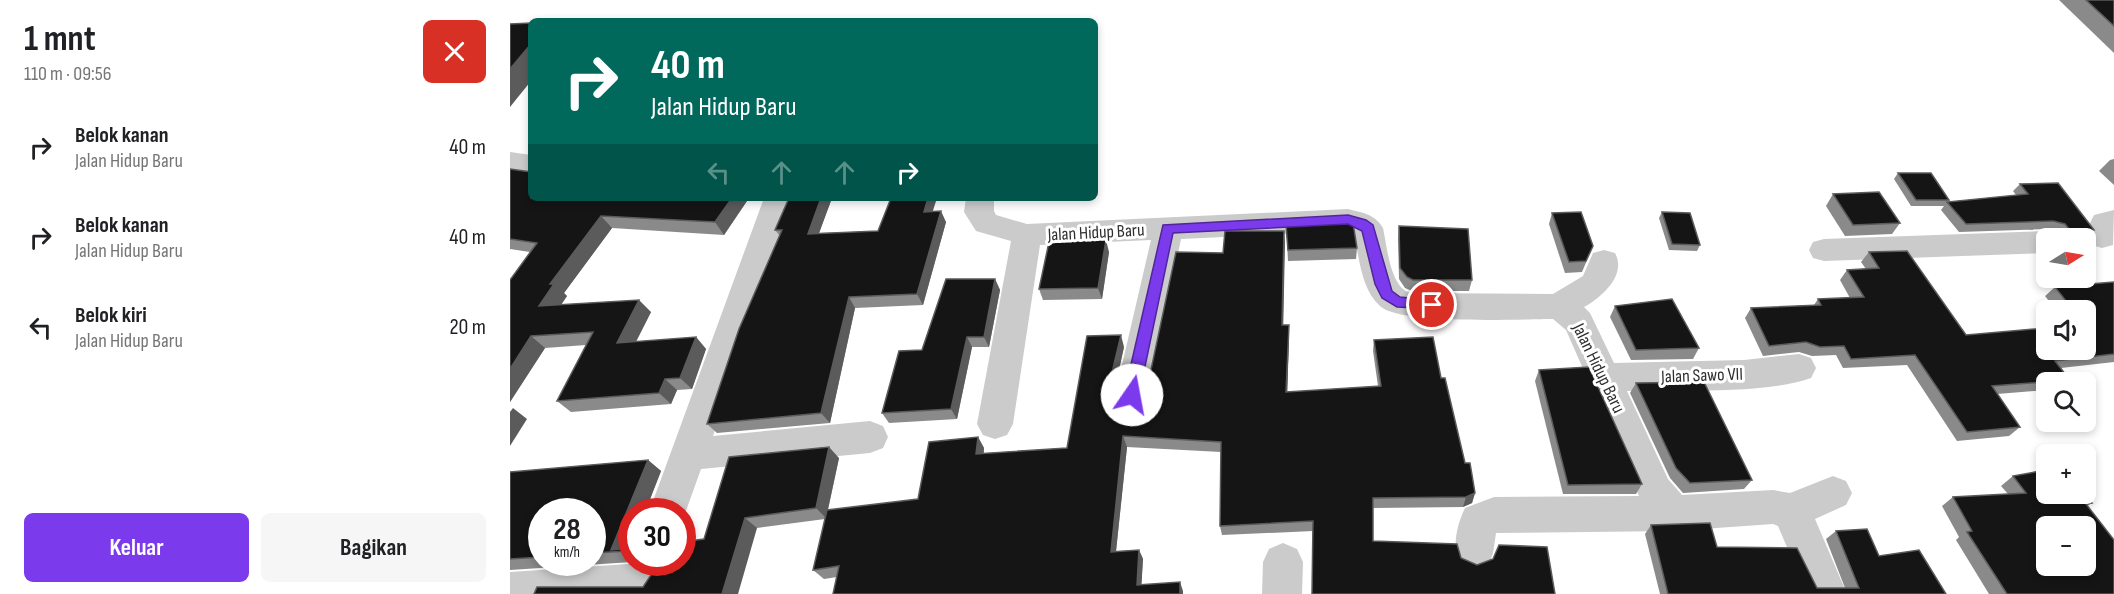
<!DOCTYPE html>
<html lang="id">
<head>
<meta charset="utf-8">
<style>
  body { margin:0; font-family:"Sofia Sans Condensed",sans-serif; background:#f6f6f6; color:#202124; height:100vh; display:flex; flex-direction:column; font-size:22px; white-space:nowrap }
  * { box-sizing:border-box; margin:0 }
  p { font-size:20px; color:#757577 }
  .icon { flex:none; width:33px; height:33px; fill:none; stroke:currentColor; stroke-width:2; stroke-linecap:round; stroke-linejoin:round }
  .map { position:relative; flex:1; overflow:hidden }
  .details { display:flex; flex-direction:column; background:#fff; width:510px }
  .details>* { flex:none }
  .hud { position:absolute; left:18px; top:18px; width:570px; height:183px; border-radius:9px; box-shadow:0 3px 9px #0003; background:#00695c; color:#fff; overflow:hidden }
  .needle { width:39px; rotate:79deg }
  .controls { position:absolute; left:1526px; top:228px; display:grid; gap:12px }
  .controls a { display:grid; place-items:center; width:60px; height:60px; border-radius:9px; background:#fff; box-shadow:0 3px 9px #0003; font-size:30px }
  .speed { position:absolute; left:18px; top:498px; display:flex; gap:12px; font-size:30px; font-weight:700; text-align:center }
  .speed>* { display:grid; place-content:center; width:78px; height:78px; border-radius:50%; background:#fff; box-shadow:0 3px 9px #0003; line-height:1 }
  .speed small { font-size:15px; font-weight:400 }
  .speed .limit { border:9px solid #d22; background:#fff; color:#111 }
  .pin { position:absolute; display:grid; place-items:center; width:51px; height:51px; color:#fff; margin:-26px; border:3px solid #fff; border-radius:50%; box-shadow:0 2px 6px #0007 }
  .me { position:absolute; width:66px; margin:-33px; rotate:12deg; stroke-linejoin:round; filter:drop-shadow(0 0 4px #0008) }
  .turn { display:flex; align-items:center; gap:21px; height:126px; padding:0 24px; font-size:27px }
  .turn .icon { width:78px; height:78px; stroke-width:2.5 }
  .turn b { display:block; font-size:42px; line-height:51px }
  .lanes { display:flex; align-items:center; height:57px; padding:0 24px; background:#0003; justify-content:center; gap:30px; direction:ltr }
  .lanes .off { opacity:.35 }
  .round { display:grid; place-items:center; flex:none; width:63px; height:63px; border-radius:9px; background:#f6f6f6 }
  .headline { display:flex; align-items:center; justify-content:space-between; height:102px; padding:0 24px }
  h1 { font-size:36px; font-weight:700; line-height:45px }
  .primary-button { display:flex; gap:12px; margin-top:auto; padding:12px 24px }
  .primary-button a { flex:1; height:69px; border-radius:9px; background:#7c3aed; color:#fff; font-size:24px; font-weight:700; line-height:69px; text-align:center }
  .primary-button a+a { background:#f6f6f6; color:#202124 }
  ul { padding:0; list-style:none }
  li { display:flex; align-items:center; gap:18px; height:90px; padding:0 24px }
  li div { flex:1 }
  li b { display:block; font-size:22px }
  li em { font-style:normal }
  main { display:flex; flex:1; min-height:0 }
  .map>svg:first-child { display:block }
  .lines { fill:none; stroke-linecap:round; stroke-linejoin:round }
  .street { fill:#cbcbcb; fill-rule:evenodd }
  .wall { fill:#8a8a8a; fill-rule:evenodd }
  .shaded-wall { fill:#5b5b5b }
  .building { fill:#151515; stroke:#5b5b5b; stroke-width:1.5; fill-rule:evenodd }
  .route { fill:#7c3aed; stroke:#51269a; stroke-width:1.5 }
  .labels { text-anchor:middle; stroke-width:6; stroke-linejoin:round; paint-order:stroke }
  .street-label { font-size:18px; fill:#2e2e2e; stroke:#fff }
</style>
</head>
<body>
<main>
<section class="details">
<div class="headline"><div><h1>1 mnt</h1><p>110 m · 09:56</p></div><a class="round" style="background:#d93025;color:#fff"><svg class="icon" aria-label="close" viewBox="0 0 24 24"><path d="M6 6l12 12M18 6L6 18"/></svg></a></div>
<ul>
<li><svg class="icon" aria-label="right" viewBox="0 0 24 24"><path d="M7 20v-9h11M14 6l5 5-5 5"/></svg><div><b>Belok kanan</b><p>Jalan Hidup Baru</p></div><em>40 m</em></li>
<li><svg class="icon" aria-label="right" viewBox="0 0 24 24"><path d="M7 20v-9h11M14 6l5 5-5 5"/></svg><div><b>Belok kanan</b><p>Jalan Hidup Baru</p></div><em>40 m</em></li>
<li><svg class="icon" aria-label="left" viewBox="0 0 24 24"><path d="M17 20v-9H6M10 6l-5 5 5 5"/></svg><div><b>Belok kiri</b><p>Jalan Hidup Baru</p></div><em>20 m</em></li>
</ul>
<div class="primary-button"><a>Keluar</a><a>Bagikan</a></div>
</section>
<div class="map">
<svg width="1604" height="594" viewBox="0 0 1604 594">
  <rect width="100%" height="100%" fill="#fff"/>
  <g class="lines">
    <!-- street -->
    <g class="street">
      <path d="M 0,152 L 21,155 L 21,173 L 0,170 Z"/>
      <path d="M 254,198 L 282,198 L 203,436 L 360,421 L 373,426 L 378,437 L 373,448 L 360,453 L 191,469 L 172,522 L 172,512 L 139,512 Z"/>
      <path d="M 456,198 L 484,198 L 484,211 L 486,215 L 517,224 L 838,209 C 853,213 865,214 873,228 C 877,245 880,289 901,293 L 1043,294 L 1073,276 L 1083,253 L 1094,250 L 1105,253 C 1117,275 1092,297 1074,307 L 1080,313 L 1104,363 L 1234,360 L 1289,354 L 1301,358 L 1306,368 L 1301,378 C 1252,395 1170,389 1117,391 L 1158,479 L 1172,495 L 1263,490 L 1280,493 L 1323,476 L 1336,481 L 1342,493 L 1336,505 L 1305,519 L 1337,594 L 1297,594 L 1268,526 L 1263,524 L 1164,531 L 986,533 L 983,553 L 978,566 L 964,572 L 950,566 C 942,547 946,527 955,508 L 984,497 L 1129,496 L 1056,330 L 1043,319 C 1011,319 889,325 870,306 C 851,289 849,257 844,233 L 838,231 L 671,239 L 639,395 L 634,405 L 622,410 L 610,405 L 605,395 L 641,240 L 530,245 L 503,424 L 497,435 L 485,439 L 473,435 L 467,424 L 501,241 L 466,231 L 454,212 Z"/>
      <path d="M 1604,210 L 1603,245 L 1592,248 L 1581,245 C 1576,234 1578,226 1584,215 Z"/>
      <path d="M 1536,231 L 1547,234 L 1549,238 L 1536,238 L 1536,253 L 1314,261 L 1303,258 L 1299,250 L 1303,242 L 1314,239 Z"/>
      <path d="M 773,543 L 787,549 L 793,562 L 792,594 L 752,594 L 753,562 L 759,549 Z"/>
      <path d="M 133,563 L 147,569 L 153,583 L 148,594 L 0,594 L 0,572 Z"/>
    </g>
  </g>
  <!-- wall -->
  <g class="wall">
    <path d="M 1549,0 L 1604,0 L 1604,53 Z"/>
    <path d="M 1604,159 L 1604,185 L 1589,171 L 1600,160 Z"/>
    <path d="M 0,169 L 21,198 L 239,198 L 214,235 L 102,228 L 54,293 L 57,296 L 51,305 L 141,312 L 126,342 L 186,337 L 196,349 L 182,389 L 167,390 L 161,404 L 61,412 L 47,401 L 76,345 L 35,348 L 0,402 L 0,280 L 20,252 L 0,249 Z"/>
    <path d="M 1388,173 L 1439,200 L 1438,202 L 1506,195 L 1503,191 L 1510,184 L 1584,230 L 1576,238 L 1541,238 L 1546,234 L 1549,233 L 1548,232 L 1536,229 L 1449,232 L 1431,210 L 1434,206 L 1401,206 L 1384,179 Z"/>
    <path d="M 1323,194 L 1390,223 L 1382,234 L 1335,236 L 1316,206 Z"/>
    <path d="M 322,198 L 309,233 L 368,231 L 423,212 L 436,222 L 413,305 L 345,308 L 320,423 L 207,433 L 197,424 L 270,236 L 265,230 Z"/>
    <path d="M 1152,212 L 1190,245 L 1187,251 L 1159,250 L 1149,218 Z"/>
    <path d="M 1042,213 L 1083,246 L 1072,272 L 1055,273 L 1039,224 Z"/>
    <path d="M 776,225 L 847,248 L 846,259 L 778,261 Z"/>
    <path d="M 889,226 L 962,280 L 959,291 L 902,291 L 895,288 L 889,279 L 888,238 Z"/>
    <path d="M 774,231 L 773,325 L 779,325 L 779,337 L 777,392 L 868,386 L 863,351 L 864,340 L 931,378 L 955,463 L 965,493 L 962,503 L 953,507 L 863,508 L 863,541 L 951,558 L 967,565 L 1045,594 L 803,531 L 712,535 L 710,526 L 711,452 L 617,447 L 606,551 L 629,550 L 633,559 L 631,585 L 673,591 L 327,577 L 314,579 L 303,570 L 315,519 L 247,528 L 133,587 L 194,539 L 329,458 L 318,510 L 408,499 L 468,437 L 474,448 L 474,453 L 557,448 L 614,347 L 604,393 L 606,396 L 618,401 L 632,396 L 713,253 Z"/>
    <path d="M 599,252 L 592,299 L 533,300 L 529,289 Z"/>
    <path d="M 1359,252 L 1456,335 L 1575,350 L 1575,310 L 1546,310 L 1535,296 L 1545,287 L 1604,282 L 1604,362 L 1551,368 L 1560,380 L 1557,382 L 1536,382 L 1536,390 L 1487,394 L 1510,427 L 1499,436 L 1447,441 L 1397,365 L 1333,368 L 1326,355 L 1302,356 L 1289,352 L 1253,356 L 1235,318 L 1241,308 L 1304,305 L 1308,299 L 1340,298 L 1330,280 L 1337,270 L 1356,269 L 1351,262 Z"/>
    <path d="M 485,279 L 490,290 L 479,347 L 462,347 L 447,419 L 379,423 L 372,413 L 412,350 Z"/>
    <path d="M 1105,306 L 1189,348 L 1183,359 L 1121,360 L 1100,317 Z"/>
    <path d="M 1029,370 L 1132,484 L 1126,494 L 1053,494 L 1025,381 Z"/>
    <path d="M 1126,383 L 1242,480 L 1234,489 L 1173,493 L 1160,478 L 1120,393 Z"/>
    <path d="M 138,460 L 151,471 L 121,548 L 122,548 L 122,562 L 0,570 L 0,472 ZM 32,512 L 82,512 L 82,562 L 32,562 Z"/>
    <path d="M 1503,476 L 1582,503 L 1577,506 L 1604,594 L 1479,594 L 1446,540 L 1449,537 L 1432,506 L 1443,497 L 1498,494 L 1491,486 Z"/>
    <path d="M 1141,525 L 1207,547 L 1307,588 L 1335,588 L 1316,539 L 1326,531 L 1436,594 L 1150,594 L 1135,534 Z"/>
  </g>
  <!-- shaded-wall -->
  <g class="shaded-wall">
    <path d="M 21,44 L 21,81 L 0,107 L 0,69 Z"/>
    <path d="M 222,198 L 239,198 L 214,235 L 205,222 Z"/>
    <path d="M 311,198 L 322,198 L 305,244 L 298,234 Z"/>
    <path d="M 418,198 L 427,198 L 419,223 L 414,212 Z"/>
    <path d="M 431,211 L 436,222 L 413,305 L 407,294 Z"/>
    <path d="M 91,216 L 102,228 L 54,293 L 57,296 L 42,318 L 29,306 L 40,284 Z"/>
    <path d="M 774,231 L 775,243 L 773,337 L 772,325 Z"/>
    <path d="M 596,240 L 599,252 L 592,299 L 588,288 Z"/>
    <path d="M 485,279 L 490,290 L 479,347 L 474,337 Z"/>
    <path d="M 339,297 L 345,308 L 320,423 L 311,413 Z"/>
    <path d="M 129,300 L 141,312 L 119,355 L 107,343 Z"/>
    <path d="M 779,325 L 779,337 L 777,403 L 776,392 Z"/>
    <path d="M 611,335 L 614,347 L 603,396 L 599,385 Z"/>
    <path d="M 21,336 L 35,348 L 0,402 L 0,369 Z"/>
    <path d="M 186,337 L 196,349 L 182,389 L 170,378 Z"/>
    <path d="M 457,337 L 462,347 L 447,419 L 441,409 Z"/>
    <path d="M 155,379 L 167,390 L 161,404 L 149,393 Z"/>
    <path d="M 3,408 L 17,419 L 0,446 L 0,412 Z"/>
    <path d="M 613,436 L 617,447 L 605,561 L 601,552 Z"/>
    <path d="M 468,437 L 474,448 L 472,464 L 466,454 Z"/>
    <path d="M 319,447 L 329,458 L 316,518 L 306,508 Z"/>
    <path d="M 138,460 L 151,471 L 135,512 L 122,512 L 122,545 L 119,552 L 101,550 Z"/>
    <path d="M 965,493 L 962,503 L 953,507 L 956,497 Z"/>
    <path d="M 235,518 L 247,528 L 228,594 L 212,594 Z"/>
    <path d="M 629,550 L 633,559 L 631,594 L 627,585 Z"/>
    <path d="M 670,582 L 673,591 L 673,594 L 670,594 Z"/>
  </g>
  <!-- building -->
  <g class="building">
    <path d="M 1576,0 L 1604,0 L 1604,26 Z"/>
    <path d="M 21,23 L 21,44 L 0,69 L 0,24 Z"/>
    <path d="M 0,169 L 21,172 L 21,180 L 20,181 L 21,181 L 21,198 L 222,198 L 205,222 L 91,216 L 40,284 L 44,284 L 29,306 L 129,300 L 107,343 L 186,337 L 170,378 L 155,379 L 149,393 L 47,401 L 83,332 L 21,336 L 0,369 L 0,280 L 27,243 L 0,239 Z"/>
    <path d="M 1388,173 L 1421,173 L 1439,200 L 1406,200 Z"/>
    <path d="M 1548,183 L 1584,230 L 1546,234 L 1557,233 L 1559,229 L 1555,224 L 1543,221 L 1456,224 L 1437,202 L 1518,194 L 1510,184 Z"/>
    <path d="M 1369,192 L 1390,223 L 1343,225 L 1323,194 Z"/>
    <path d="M 279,198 L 311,198 L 298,234 L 368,231 L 381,198 L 418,198 L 414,212 L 431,211 L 407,294 L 339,297 L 311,413 L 197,424 L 229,329 L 272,230 L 265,230 Z"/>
    <path d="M 1071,212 L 1083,246 L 1076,261 L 1059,262 L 1042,213 Z"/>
    <path d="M 1152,212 L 1180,213 L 1190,245 L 1162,244 Z"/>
    <path d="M 838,222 L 843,223 L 847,248 L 778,250 L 776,225 Z"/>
    <path d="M 889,226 L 958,229 L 962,280 L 903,280 L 897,277 L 890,268 Z"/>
    <path d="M 715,231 L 774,231 L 772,325 L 779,325 L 776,392 L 871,386 L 864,340 L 923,337 L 931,378 L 935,378 L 955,463 L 960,463 L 965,493 L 956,497 L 863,498 L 863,541 L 947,544 L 951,558 L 967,565 L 983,559 L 989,545 L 1037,547 L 1045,594 L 802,594 L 803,521 L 710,526 L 711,442 L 613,436 L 601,552 L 629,550 L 627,585 L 670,582 L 670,594 L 323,594 L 329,566 L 303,570 L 317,510 L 408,499 L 419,442 L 468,437 L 466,454 L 557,448 L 577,336 L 611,335 L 599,385 L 606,396 L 618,401 L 632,396 L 638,384 L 666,252 L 713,253 Z"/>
    <path d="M 596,240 L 588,288 L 529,289 L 539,242 Z"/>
    <path d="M 1397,251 L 1456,335 L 1536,328 L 1536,350 L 1575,350 L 1575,310 L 1563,310 L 1545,287 L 1604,282 L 1604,354 L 1545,361 L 1560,380 L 1482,386 L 1510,427 L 1457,432 L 1405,355 L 1341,359 L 1334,346 L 1310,347 L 1296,342 L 1259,346 L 1241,308 L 1311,305 L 1308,299 L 1354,297 L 1337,270 L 1369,268 L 1359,252 Z"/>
    <path d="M 436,279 L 485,279 L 474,337 L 457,337 L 441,409 L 372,413 L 389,351 L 412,350 Z"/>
    <path d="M 1162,299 L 1189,348 L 1126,350 L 1105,306 Z"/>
    <path d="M 1079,367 L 1132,484 L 1058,485 L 1029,370 Z"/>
    <path d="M 1194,382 L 1242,480 L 1180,483 L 1166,468 L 1126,383 Z"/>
    <path d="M 319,447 L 306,508 L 235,518 L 212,594 L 24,594 L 27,587 L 133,587 L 141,575 L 136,562 L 172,562 L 172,542 L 194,539 L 219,457 Z"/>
    <path d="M 138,460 L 101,550 L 122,548 L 122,553 L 118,551 L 82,553 L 82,512 L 32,512 L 32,557 L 0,559 L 0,472 Z"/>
    <path d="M 1536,470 L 1536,494 L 1574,494 L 1582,503 L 1576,504 L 1604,540 L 1604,594 L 1497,594 L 1457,532 L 1462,531 L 1443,497 L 1516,493 L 1503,476 ZM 1536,526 L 1575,526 L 1575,566 L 1536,566 Z"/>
    <path d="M 1200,523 L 1207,547 L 1287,548 L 1307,588 L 1349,588 L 1326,531 L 1357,529 L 1369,556 L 1409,550 L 1436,594 L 1158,594 L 1141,525 Z"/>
  </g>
  <!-- route -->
  <path class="route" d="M 838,215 L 856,220 L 863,225 L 882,291 L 890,297 L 927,301 L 929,305 L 927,309 L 887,307 L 872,298 L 865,284 L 852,231 L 838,224 L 663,233 L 629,395 L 627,399 L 622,401 L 616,399 L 614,395 L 653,225 Z"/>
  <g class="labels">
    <!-- street labels -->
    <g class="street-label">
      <text transform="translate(586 232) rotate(-3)" y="6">Jalan Hidup Baru</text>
      <text transform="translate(1089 368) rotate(64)" y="6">Jalan Hidup Baru</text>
      <text transform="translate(1192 375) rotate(-2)" y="6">Jalan Sawo VII</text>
    </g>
  </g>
</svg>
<div class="controls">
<a><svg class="needle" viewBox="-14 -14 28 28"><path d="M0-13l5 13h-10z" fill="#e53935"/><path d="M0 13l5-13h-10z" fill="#757577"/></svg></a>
<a><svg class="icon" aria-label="sound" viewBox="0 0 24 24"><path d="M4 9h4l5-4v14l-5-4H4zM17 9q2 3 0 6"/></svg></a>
<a><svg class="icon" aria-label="search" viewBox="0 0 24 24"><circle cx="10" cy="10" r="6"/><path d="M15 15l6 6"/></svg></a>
<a>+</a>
<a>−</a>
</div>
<div class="speed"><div>28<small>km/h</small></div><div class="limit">30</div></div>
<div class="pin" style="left:922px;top:305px;background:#d93025"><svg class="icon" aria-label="arrive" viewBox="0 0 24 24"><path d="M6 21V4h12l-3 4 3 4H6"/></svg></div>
<svg class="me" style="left:622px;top:395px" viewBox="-20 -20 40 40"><circle r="19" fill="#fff"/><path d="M0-13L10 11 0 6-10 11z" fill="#7c3aed"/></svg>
<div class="hud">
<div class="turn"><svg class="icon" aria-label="right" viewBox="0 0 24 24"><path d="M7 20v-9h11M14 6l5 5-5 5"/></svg><div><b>40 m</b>Jalan Hidup Baru</div></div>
<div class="lanes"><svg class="icon off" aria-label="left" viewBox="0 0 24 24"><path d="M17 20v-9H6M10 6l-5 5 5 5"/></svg><svg class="icon off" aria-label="ahead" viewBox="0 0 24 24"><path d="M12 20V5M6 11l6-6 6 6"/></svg><svg class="icon off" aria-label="ahead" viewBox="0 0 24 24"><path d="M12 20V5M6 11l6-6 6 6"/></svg><svg class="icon" aria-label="right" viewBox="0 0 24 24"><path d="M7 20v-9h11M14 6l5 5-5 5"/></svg></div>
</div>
</div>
</main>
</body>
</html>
